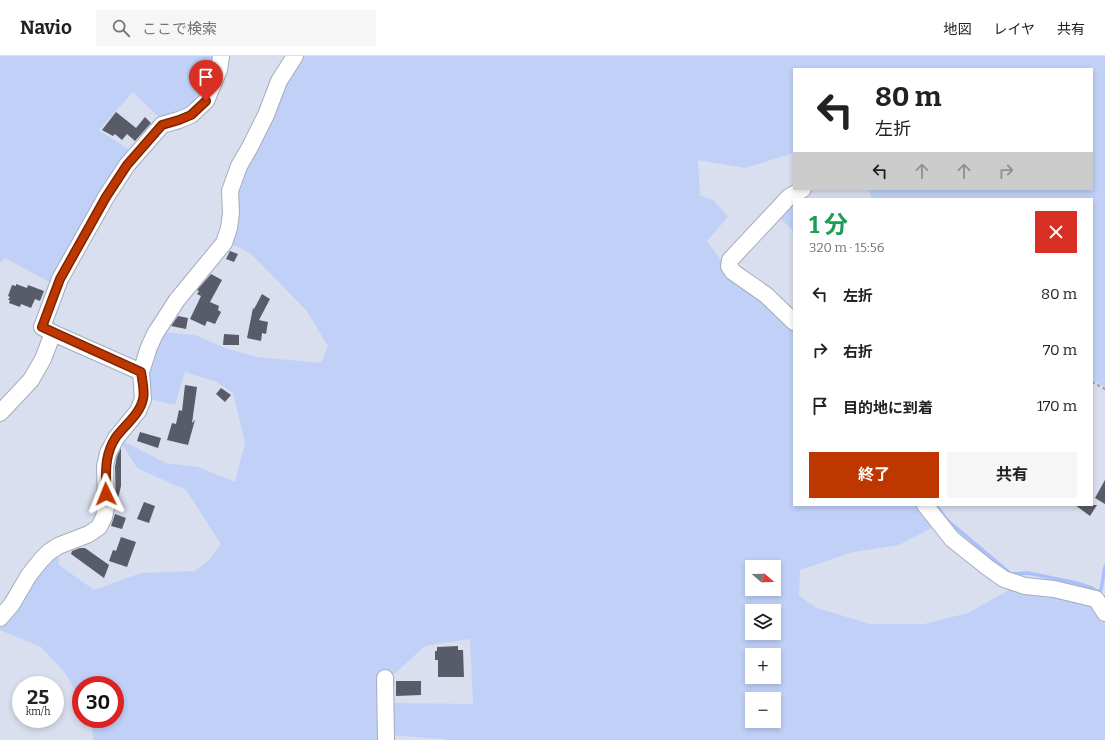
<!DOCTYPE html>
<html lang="ja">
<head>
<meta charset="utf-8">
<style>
  body { margin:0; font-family:Bitter,"Noto Sans JP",serif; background:#f6f6f6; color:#222; height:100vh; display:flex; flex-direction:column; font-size:15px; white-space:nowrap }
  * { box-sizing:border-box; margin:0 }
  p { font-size:13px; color:#767676 }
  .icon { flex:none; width:22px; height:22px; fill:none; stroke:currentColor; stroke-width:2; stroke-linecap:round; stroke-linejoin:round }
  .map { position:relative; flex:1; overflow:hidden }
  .panel { position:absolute; left:793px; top:142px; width:300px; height:308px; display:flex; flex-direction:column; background:#fff; border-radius:0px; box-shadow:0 2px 6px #0003 }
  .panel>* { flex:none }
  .top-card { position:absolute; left:793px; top:12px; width:300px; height:122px; border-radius:0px; box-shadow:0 2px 6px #0003; background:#fff; color:#222; overflow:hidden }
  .needle { width:26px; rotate:109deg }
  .buttons { position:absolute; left:745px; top:504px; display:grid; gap:8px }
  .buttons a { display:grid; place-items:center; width:36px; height:36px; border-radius:0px; background:#fff; box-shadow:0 2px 6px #0003; font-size:20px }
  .speed { position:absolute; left:12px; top:620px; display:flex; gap:8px; font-size:20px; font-weight:700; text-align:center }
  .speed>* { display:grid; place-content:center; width:52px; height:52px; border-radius:50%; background:#fff; box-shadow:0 2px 6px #0003; line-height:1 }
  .speed small { font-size:10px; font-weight:400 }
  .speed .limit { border:6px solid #d22; background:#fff; color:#111 }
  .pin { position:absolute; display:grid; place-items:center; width:34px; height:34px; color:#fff; margin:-41px -17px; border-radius:50% 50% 50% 0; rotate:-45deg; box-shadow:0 0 4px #0007 }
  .pin .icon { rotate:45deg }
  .me { position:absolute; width:44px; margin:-22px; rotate:358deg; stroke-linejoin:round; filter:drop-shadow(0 0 3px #0008) }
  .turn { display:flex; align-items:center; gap:14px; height:84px; padding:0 16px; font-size:18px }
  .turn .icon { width:52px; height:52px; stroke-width:2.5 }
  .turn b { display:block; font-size:28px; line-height:34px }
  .lanes { display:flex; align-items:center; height:38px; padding:0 16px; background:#0003; justify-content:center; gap:20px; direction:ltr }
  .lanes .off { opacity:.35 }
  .round { display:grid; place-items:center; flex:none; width:42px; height:42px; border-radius:0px; background:#f6f6f6 }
  .headline { display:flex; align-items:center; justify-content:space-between; height:68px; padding:0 16px }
  h1 { font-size:24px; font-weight:700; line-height:30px; color:#1e9e55 }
  .cta { display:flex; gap:8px; margin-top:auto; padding:8px 16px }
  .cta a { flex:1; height:46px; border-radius:0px; background:#be3700; color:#fff; font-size:16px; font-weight:700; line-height:46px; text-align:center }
  .cta a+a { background:#f6f6f6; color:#222 }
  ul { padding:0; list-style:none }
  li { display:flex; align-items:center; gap:12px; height:56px; padding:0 16px }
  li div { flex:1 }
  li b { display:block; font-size:15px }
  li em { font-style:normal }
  header { display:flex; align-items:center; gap:24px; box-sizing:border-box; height:56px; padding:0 20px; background:#fff; border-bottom:1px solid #e0e0e0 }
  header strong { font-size:19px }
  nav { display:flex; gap:22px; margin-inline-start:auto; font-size:14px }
  .search { width:280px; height:36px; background:#f6f6f6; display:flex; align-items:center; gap:10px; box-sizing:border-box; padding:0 14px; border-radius:0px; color:#767676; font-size:15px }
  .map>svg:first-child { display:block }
  .green { fill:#c0d0f7; fill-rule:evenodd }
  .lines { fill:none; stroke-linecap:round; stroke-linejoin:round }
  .stream { stroke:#a9c0fc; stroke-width:3.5 }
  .building { fill:#575c68 }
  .minor-casing { stroke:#a6acba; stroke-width:18 }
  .path { stroke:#969ba6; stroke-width:2; stroke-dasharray:3 3; stroke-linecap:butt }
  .minor { stroke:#fff; stroke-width:16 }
  .route-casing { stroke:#7c2400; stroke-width:10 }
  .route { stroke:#be3700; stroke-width:7 }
</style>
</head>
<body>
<header>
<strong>Navio</strong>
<div class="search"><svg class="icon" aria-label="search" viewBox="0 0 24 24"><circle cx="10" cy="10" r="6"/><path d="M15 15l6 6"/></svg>ここで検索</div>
<nav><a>地図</a><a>レイヤ</a><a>共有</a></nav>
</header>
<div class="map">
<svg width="1105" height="684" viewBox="0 0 1105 684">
  <rect width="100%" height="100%" fill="#d9dfee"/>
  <!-- green -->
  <g class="green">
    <path d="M 0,0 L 217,0 L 204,42 L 164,66 L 133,36 L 99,74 L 134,97 L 53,228 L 5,202 L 0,207 Z"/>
    <path d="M 296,0 L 1105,0 L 1105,331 L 1092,324 L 1092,143 L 872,143 L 868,133 L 1092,133 L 1092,13 L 794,13 L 794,97 L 745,112 L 698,104 L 700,139 L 714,145 L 728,161 L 707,185 L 724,208 L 794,271 L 794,449 L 921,449 L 937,469 L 899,489 L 853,496 L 800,514 L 799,540 L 817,552 L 870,568 L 924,568 L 968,557 L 1018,529 L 1091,545 L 1105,563 L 1105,684 L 444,684 L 443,683 L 390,679 L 391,647 L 473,648 L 470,583 L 425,590 L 391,621 L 383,684 L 93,684 L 92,663 L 115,663 L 115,629 L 81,629 L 81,645 L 66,618 L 41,591 L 0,574 L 0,566 L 58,493 L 59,509 L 94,534 L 141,517 L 195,515 L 209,504 L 221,488 L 186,434 L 137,412 L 119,383 L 166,407 L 198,411 L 235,426 L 245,387 L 233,337 L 217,326 L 185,316 L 175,349 L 146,342 L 144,319 L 160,276 L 195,279 L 225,292 L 257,301 L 321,307 L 328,290 L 306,254 L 250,197 L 227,186 L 238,125 ZM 752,511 L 774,511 L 774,533 L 752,533 ZM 752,555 L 774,555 L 774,577 L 752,577 ZM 752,599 L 774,599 L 774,621 L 752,621 ZM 752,643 L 774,643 L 774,665 L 752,665 Z"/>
    <path d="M 794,147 L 794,176 L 777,159 Z"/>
  </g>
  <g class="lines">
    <!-- stream -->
    <path class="stream" d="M 936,449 L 947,464 L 1011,518 L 1028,517 L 1076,527 L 1092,532 L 1098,536 L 1101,534 L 1105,510"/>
  </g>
  <!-- building -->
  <g class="building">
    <path d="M 116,56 L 136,72 L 145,61 L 151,67 L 135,85 L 127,78 L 122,84 L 115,78 L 113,80 L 102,74 Z"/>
    <path d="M 230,195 L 238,198 L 234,206 L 226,203 Z"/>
    <path d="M 211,218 L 222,224 L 210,246 L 219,250 L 218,254 L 221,256 L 215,268 L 207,265 L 205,270 L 190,263 L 201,240 L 197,238 L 199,235 L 197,234 Z"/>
    <path d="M 16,228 L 27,232 L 28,229 L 44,235 L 40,245 L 35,243 L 31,252 L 21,248 L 20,251 L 9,247 L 10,244 L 8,244 L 10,241 L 8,240 L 12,229 L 16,230 Z"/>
    <path d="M 262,238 L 270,243 L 259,264 L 268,266 L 266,278 L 262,277 L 261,285 L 247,282 L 253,252 L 254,253 Z"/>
    <path d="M 178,260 L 188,262 L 186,273 L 171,270 Z"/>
    <path d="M 224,278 L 239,279 L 239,289 L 223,289 Z"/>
    <path d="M 185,329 L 197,331 L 192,367 L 195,364 L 188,389 L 167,384 L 172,367 L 176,368 L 179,354 L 182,355 Z"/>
    <path d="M 221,332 L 231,339 L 225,346 L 216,338 Z"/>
    <path d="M 140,376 L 161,382 L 158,392 L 137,385 Z"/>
    <path d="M 121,392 L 121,430 L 116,451 L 115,411 L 117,400 Z"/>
    <path d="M 1105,424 L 1105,448 L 1095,442 Z"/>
    <path d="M 144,446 L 155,450 L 149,467 L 137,463 Z"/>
    <path d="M 1075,449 L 1097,449 L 1090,460 Z"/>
    <path d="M 115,458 L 126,462 L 122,473 L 111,470 Z"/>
    <path d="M 121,481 L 136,486 L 127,511 L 109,505 L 113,494 L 116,495 Z"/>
    <path d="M 80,492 L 85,492 L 109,509 L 104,522 L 71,498 L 72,495 Z"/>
    <path d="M 458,590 L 458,594 L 463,594 L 464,621 L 438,621 L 438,604 L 435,604 L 435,595 L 437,595 L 437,591 Z"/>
    <path d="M 396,625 L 421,625 L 421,639 L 396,640 Z"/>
  </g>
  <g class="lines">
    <defs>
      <g id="minor">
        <path d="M 794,266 L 766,239 L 733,216 L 729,210 L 730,204 L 789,141 L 803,133"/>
        <path d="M 53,277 L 42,271 L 60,223 L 106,141 L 127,109 L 162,69 L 179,64 L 191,59 L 206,45 L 219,14 L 221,0"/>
        <path d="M 0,357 L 31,324 L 43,303 L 53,277 L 141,316"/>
        <path d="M 925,449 L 952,483 L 987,511 L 1004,523 L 1025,530 L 1054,533 L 1096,543 L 1105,557"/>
        <path d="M 0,562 L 12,548 L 29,519 L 41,504 L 49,496 L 58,490 L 89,478 L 99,471 L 104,461 L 106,451 L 105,410 L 108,397 L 116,382 L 138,355 L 143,343 L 141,316 L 149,291 L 155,278 L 177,244 L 224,187 L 229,172 L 231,157 L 230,135 L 239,110 L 250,91 L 266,59 L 279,25 L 295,0"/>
        <path d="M 385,622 L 386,684"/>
      </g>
    </defs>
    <!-- minor casing -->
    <use href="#minor" class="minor-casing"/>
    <!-- path -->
    <path class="path" d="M 1092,326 L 1105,333"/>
    <!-- minor -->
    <use href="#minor" class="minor"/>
  </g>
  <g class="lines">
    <defs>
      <path id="route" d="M 106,438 C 106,417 104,399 116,381 C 125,369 140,358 143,343 C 145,336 142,323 141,316 L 42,271 L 60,223 L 106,141 L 127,109 L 162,69 L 179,64 L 191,59 L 206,45"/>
    </defs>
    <!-- route casing -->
    <use href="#route" class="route-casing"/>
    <!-- route -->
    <use href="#route" class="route"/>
  </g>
</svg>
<div class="buttons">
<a><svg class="needle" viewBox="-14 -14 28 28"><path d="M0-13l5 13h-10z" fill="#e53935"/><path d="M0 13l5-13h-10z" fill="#767676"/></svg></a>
<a><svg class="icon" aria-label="layers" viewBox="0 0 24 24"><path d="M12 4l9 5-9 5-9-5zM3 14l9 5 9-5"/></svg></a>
<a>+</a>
<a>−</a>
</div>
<div class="speed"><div>25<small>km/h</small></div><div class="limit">30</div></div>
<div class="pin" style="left:206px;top:45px;background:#d93025"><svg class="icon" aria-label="arrive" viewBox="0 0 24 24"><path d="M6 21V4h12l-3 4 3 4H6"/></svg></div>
<svg class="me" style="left:106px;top:438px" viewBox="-20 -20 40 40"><path d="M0-17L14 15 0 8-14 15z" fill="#be3700" stroke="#fff" stroke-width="4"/></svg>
<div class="top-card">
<div class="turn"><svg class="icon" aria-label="left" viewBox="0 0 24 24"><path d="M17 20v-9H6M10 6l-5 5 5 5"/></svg><div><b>80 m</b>左折</div></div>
<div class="lanes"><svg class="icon" aria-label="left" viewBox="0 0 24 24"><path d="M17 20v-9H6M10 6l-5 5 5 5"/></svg><svg class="icon off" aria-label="ahead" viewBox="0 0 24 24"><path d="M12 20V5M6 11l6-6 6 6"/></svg><svg class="icon off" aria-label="ahead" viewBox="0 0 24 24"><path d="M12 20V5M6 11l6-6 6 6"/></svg><svg class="icon off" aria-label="right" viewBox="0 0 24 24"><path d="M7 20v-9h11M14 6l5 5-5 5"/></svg></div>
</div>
<section class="panel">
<div class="headline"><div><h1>1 分</h1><p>320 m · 15:56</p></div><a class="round" style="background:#d93025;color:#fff"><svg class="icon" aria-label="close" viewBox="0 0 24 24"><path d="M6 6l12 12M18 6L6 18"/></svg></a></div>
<ul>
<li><svg class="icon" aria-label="left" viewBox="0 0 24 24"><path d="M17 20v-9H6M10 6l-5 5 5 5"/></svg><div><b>左折</b></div><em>80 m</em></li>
<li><svg class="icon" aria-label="right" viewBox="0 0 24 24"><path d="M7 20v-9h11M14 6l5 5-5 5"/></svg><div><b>右折</b></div><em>70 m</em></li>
<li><svg class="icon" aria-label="arrive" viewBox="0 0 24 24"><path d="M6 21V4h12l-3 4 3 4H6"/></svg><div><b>目的地に到着</b></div><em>170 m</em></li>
</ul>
<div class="cta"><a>終了</a><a>共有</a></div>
</section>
</div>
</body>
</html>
